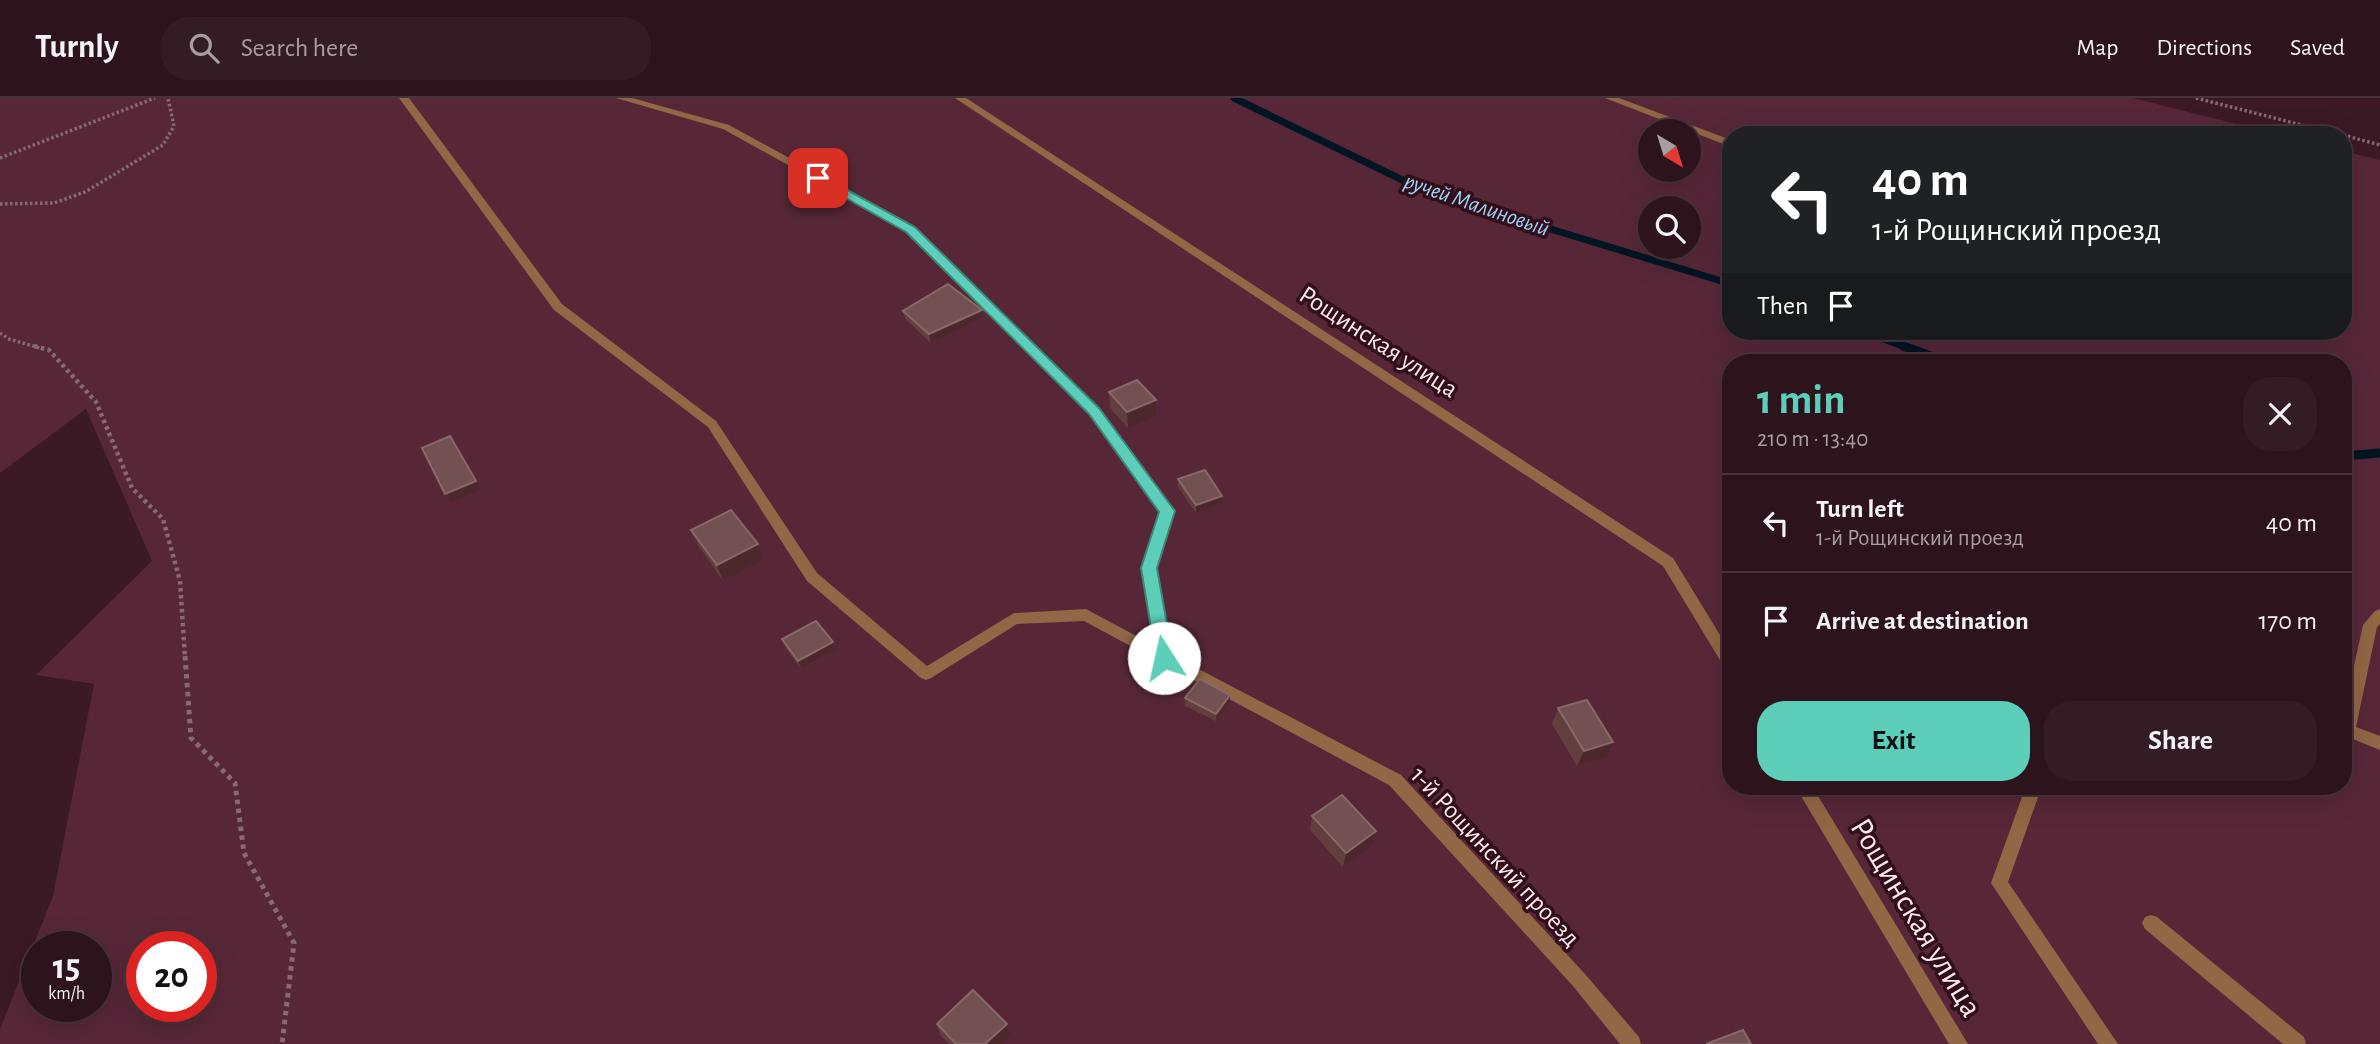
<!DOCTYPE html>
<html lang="en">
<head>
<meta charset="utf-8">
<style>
  body { margin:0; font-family:"Alegreya Sans",sans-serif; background:#341c25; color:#f1f3f6; height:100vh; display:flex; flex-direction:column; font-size:26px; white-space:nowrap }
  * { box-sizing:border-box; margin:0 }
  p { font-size:23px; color:#a69ea3 }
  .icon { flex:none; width:38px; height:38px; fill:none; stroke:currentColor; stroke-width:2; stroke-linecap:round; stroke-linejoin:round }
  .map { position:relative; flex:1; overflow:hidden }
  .panel { position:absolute; left:1722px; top:256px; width:630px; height:441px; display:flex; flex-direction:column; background:#2c131c; border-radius:28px; box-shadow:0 7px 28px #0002,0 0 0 2px #48323b }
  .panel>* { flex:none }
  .top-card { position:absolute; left:1722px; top:28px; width:630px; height:214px; border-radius:28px; box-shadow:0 7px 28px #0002,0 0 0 2px #48323b; background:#202124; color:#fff; overflow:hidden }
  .needle { width:46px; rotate:142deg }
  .fabs { position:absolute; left:1638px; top:21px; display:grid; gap:14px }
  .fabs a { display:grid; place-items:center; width:63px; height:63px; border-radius:50%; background:#2c131c; box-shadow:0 7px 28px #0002,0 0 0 2px #48323b; font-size:35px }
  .speed { position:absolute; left:21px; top:833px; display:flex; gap:14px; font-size:35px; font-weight:700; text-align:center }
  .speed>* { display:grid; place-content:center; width:91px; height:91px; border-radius:50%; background:#2c131c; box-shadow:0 7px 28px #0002,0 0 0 2px #48323b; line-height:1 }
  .speed small { font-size:18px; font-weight:400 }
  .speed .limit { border:10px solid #d22; background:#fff; color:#111 }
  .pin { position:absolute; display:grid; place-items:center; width:60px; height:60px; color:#fff; margin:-30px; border-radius:14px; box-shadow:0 4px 10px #0006 }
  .me { position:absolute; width:77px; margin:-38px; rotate:350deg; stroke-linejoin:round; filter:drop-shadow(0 0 5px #0008) }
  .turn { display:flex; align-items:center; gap:24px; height:147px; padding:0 35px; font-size:32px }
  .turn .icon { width:91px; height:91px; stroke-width:2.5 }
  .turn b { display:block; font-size:49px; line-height:60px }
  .then { display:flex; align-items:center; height:66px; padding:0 35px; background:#0003; gap:14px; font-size:26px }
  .round { display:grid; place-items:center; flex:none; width:74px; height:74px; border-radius:28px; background:#341c25 }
  .summary { display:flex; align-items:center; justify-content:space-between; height:119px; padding:0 35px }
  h1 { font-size:42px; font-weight:600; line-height:52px; color:#5dceb9 }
  .button { display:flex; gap:14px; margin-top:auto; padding:14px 35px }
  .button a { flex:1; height:80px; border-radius:28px; background:#5dceb9; color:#111; font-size:28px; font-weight:600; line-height:80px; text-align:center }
  .button a+a { background:#341c25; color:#f1f3f6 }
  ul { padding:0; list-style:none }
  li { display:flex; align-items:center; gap:21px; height:98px; padding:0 35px; border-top:2px solid #48323b }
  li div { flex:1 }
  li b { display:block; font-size:26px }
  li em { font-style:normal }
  header { display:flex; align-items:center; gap:42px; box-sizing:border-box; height:98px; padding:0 35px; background:#2c131c; border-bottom:2px solid #48323b }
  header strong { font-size:33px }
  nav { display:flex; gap:38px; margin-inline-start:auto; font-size:24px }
  .search { width:490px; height:63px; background:#341c25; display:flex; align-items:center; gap:18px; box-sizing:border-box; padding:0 24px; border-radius:28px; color:#a69ea3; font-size:26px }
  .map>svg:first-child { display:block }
  .green { fill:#572738; fill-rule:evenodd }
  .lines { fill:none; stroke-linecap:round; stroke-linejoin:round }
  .stream-far1 { stroke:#011523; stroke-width:7 }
  .stream { stroke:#011523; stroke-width:9 }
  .path-far2 { stroke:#866972; stroke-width:3.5; stroke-dasharray:2.5 2.5; stroke-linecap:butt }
  .path-far1 { stroke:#866972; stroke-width:4.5; stroke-dasharray:3.5 3.5; stroke-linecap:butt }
  .path { stroke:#866972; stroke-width:5; stroke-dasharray:4.5 4.5; stroke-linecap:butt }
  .service { fill:#916745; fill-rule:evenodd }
  .wall { fill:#633e3e }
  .shaded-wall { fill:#4c272c }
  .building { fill:#735051; stroke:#886869; stroke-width:2 }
  .route { fill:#5dceb9; stroke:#3c8678; stroke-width:2 }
  .labels { text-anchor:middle; stroke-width:7; stroke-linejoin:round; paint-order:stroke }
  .far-water-label { font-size:23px; font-style:italic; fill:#9cd3f9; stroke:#300f1b }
  .street-label { font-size:26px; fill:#fce8ed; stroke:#300f1b }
  .near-street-label { font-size:32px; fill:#fce8ed; stroke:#300f1b }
</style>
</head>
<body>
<header>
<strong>Turnly</strong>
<div class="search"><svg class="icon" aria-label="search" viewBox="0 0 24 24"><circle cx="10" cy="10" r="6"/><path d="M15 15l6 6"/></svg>Search here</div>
<nav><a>Map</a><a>Directions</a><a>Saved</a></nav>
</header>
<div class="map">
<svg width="2380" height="946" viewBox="0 0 2380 946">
  <rect width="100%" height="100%" fill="#3b1925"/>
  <!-- green -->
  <path class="green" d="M 0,0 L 2133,0 L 2280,37 L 1731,37 L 1731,233 L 2343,233 L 2343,53 L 2380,62 L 2380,946 L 0,946 L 0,931 L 53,798 L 94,586 L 36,577 L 152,463 L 86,311 L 0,375 ZM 1650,33 L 1689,33 L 1689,72 L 1650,72 ZM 1650,110 L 1689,110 L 1689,149 L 1650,149 ZM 1731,264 L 2343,264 L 2343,688 L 1731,688 ZM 37,849 L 96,849 L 96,908 L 37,908 ZM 142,849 L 201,849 L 201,908 L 142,908 Z"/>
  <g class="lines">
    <!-- stream-far1 -->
    <g class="stream-far1">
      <path d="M 1234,0 L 1423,92 L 1731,186"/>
      <path d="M 1862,233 L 1908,250"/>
    </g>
    <!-- stream -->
    <g class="stream">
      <path d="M 1903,248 L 1948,264"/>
      <path d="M 2343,358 L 2380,355"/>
    </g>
    <!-- path-far2 -->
    <g class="path-far2">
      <path d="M 2196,0 L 2341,37"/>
      <path d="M 2343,37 L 2380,47"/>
      <path d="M 0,60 L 155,0"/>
      <path d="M 0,106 L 54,105 L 85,94 L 163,47 L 174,28 L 168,0"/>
      <path d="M 0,235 L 9,241 L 40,250"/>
    </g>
    <!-- path-far1 -->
    <path class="path-far1" d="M 34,248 L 49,252 L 96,304 L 132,390 L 163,421 L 180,483 L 185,560"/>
    <!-- path -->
    <path class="path" d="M 185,558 L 191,640 L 235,685 L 244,755 L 294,845 L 282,946"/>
    <!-- service -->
    <g class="service">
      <path d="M 399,0 L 409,0 L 562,206 L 716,323 L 817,475 L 927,568 L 1014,515 L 1086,511 L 1155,548 L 1142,470 L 1160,413 L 1090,316 L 907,133 L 723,31 L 616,0 L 632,0 L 729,27 L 915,129 L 1098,310 L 1172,410 L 1174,413 L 1156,470 L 1172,557 L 1401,677 L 1585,876 L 1639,939 L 1641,946 L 1620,946 L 1573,888 L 1389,687 L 1084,523 L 1017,526 L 931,580 L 926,582 L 921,580 L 807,483 L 708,329 L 554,212 Z"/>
      <path d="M 955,0 L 966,0 L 1673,460 L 1731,555 L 1731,574 L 1726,572 L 1663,468 Z"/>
      <path d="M 1605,0 L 1619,0 L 1731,42 L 1731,49 Z"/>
      <path d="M 2380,511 L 2380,526 L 2377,529 L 2356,629 L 2380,638 L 2380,652 L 2343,637 L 2343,618 L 2363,527 L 2375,513 Z"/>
      <path d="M 1795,688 L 1812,688 L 1968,946 L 1949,946 Z"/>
      <path d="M 2026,688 L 2042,688 L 2008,784 L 2118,946 L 2098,946 L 1991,785 Z"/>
      <path d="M 2151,817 L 2157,819 L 2304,939 L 2306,946 L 2283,946 L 2145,831 L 2142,825 L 2145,819 Z"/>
    </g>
  </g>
  <!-- wall -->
  <g class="wall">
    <path d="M 903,213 L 983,220 L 931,245 L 905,221 Z"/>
    <path d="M 1109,294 L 1156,302 L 1157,318 L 1128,330 L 1110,310 Z"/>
    <path d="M 1178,381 L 1222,406 L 1196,415 L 1178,389 Z"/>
    <path d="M 691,432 L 764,462 L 723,483 L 698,447 Z"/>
    <path d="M 782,541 L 833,544 L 835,552 L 801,571 L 785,549 Z"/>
    <path d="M 1230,597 L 1230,604 L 1216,623 L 1185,608 L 1185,600 Z"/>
    <path d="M 1558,610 L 1607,659 L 1577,668 L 1552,626 Z"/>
    <path d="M 1312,718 L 1376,733 L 1373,747 L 1343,769 L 1310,732 Z"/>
    <path d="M 937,926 L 1010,938 L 1002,946 L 949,946 L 941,938 Z"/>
  </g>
  <!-- shaded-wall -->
  <g class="shaded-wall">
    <path d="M 982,212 L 983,220 L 931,245 L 929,236 Z"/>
    <path d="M 1156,302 L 1157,318 L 1128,330 L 1127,314 Z"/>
    <path d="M 476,383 L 481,391 L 450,404 L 445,396 Z"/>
    <path d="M 1222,398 L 1222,406 L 1196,415 L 1196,407 Z"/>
    <path d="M 758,446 L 764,462 L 723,483 L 717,467 Z"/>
    <path d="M 833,544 L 835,552 L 801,571 L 798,563 Z"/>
    <path d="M 1230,597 L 1230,604 L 1216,623 L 1216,616 Z"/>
    <path d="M 1613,644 L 1607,659 L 1577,668 L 1584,653 Z"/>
    <path d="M 1376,733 L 1373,747 L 1343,769 L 1346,755 Z"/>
    <path d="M 1007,926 L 1010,938 L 1002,946 L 985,946 Z"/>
  </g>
  <!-- building -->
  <g class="building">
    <path d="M 948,186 L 982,212 L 929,236 L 903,213 Z"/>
    <path d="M 1137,282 L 1156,302 L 1127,314 L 1109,294 Z"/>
    <path d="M 450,338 L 476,383 L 445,396 L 422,350 Z"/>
    <path d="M 1205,372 L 1222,398 L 1196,407 L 1178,381 Z"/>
    <path d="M 731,412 L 758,446 L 717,467 L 691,432 Z"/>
    <path d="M 816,523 L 833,544 L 798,563 L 782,541 Z"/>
    <path d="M 1200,581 L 1230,597 L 1216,616 L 1185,600 Z"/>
    <path d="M 1587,602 L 1613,644 L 1584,653 L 1558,610 Z"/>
    <path d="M 1342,697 L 1376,733 L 1346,755 L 1312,718 Z"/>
    <path d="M 973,892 L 1007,926 L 985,946 L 956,946 L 937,926 Z"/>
    <path d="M 1743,932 L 1751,946 L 1706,946 Z"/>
  </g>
  <!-- route -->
  <path class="route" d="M 818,76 L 915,129 L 1099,310 L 1172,409 L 1175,413 L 1157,470 L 1173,560 L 1170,565 L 1164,567 L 1156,560 L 1141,470 L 1159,414 L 1089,316 L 906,134 L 814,82 L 812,80 Z"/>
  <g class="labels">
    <!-- far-water labels -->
    <g class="far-water-label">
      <text transform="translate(1477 106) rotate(19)" y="8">ручей Малиновый</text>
    </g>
    <!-- street labels -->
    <g class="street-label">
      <text transform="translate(1379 243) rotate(33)" y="9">Рощинская улица</text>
      <text transform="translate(1496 758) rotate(47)" y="9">1-й Рощинский проезд</text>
    </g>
    <!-- near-street labels -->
    <g class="near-street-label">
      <text transform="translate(1917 819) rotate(59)" y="11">Рощинская улица</text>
    </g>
  </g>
</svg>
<div class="fabs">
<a><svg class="needle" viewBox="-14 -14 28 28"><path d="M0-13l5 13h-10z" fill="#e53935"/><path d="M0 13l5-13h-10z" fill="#a69ea3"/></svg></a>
<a><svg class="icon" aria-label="search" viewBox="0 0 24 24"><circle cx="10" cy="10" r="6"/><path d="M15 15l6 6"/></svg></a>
</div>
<div class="speed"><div>15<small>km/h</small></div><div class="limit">20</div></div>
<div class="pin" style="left:818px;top:80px;background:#d93025"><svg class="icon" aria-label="arrive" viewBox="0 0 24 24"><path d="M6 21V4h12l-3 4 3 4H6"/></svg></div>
<svg class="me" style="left:1164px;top:560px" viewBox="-20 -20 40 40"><circle r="19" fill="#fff"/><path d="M0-13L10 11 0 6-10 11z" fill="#5dceb9"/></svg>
<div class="top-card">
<div class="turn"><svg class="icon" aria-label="left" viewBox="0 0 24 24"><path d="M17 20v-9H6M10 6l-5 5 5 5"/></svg><div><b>40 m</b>1-й Рощинский проезд</div></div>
<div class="then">Then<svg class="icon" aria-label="arrive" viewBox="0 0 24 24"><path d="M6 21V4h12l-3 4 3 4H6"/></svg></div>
</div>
<section class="panel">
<div class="summary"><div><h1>1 min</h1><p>210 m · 13:40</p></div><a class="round"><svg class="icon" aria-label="close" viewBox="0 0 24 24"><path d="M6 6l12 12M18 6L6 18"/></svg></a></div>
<ul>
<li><svg class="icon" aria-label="left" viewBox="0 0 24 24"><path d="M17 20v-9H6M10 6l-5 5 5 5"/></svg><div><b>Turn left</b><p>1-й Рощинский проезд</p></div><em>40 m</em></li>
<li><svg class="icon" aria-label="arrive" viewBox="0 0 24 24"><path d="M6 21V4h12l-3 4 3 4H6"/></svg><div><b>Arrive at destination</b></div><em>170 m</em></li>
</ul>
<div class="button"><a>Exit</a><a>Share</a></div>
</section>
</div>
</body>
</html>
